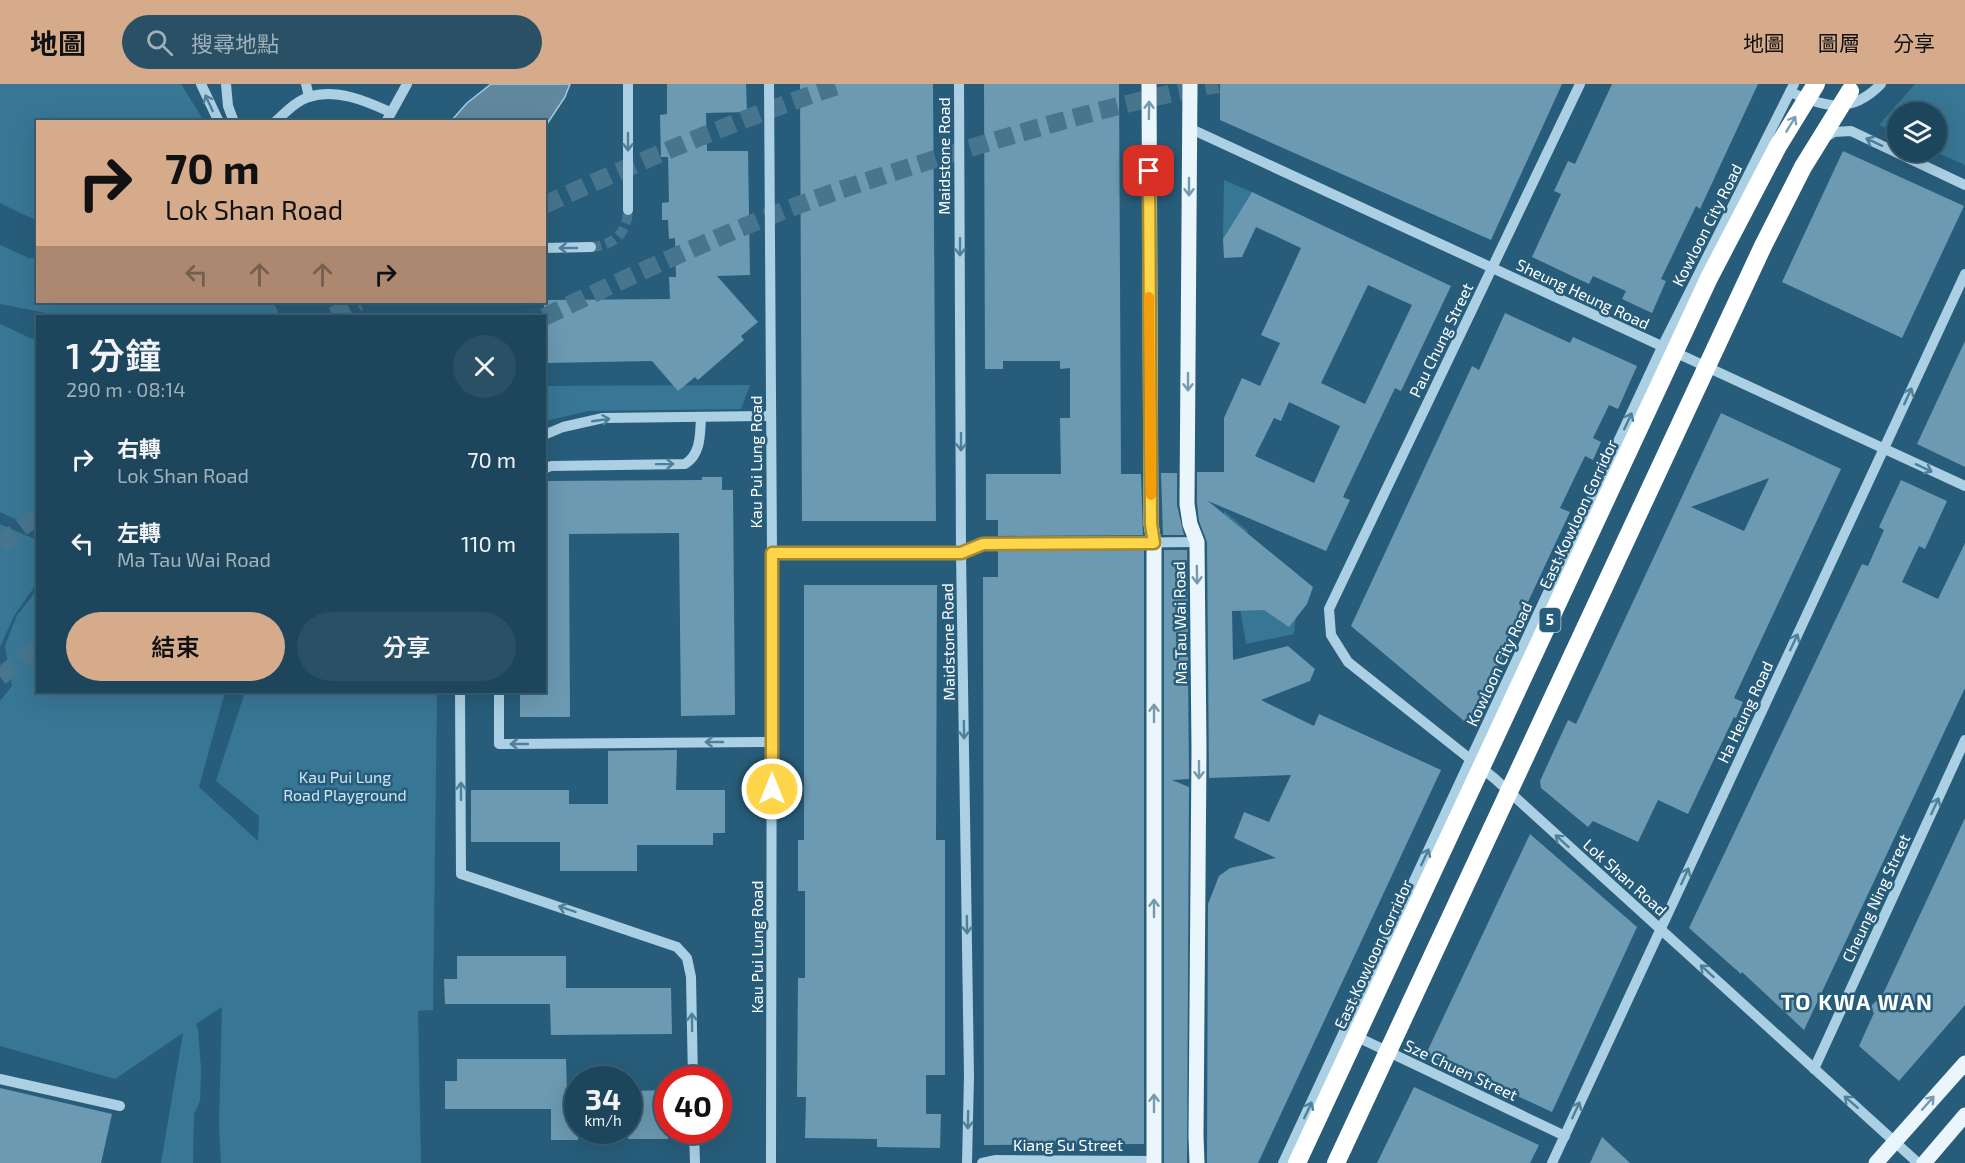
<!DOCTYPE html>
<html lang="zh-TW">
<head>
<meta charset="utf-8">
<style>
  body { margin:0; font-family:"Exo 2","Noto Sans TC",sans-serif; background:#2a5065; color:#f1f3f6; height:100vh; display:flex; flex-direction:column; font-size:22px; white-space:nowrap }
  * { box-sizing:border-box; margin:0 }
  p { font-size:20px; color:#a0b1bb }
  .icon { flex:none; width:33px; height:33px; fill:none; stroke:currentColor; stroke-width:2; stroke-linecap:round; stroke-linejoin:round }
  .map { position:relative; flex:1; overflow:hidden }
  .panel { position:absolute; left:36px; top:231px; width:510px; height:378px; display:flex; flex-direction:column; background:#1d465c; border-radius:0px; box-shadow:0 6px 24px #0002,0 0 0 2px #3b5e72 }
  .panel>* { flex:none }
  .banner { position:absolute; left:36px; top:36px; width:510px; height:183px; border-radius:0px; box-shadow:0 6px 24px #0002,0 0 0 2px #3b5e72; background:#d6ab8b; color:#111; overflow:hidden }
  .buttons { position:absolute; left:1887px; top:18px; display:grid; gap:12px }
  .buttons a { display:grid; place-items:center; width:60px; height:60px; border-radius:50%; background:#1d465c; box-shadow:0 6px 24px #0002,0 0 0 2px #3b5e72; font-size:30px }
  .speed { position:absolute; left:564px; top:982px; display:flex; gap:12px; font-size:30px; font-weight:700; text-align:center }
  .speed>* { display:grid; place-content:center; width:78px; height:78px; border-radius:50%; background:#1d465c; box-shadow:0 6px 24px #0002,0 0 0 2px #3b5e72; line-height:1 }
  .speed small { font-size:15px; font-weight:400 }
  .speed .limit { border:9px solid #d22; background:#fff; color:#111 }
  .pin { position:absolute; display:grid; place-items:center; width:51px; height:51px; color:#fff; margin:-26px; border-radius:12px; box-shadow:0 3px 9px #0006 }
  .me { position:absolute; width:66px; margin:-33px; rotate:0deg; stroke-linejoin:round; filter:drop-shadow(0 0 4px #0008) }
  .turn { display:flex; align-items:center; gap:21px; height:126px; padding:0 30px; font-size:27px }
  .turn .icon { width:78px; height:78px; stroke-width:2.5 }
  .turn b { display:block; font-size:42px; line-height:51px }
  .lanes { display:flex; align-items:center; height:57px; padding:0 30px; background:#0003; justify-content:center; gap:30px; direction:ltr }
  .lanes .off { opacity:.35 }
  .round { display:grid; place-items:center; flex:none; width:63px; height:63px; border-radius:32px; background:#2a5065 }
  .headline { display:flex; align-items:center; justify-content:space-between; height:102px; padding:0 30px }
  h1 { font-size:36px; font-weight:600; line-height:45px }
  .primary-button { display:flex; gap:12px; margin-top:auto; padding:12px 30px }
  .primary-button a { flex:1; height:69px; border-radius:36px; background:#d6ab8b; color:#111; font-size:24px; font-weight:600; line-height:69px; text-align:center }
  .primary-button a+a { background:#2a5065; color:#f1f3f6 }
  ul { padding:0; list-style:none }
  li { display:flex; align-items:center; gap:18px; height:84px; padding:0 30px }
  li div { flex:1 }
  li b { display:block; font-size:22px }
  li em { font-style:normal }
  header { display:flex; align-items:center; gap:36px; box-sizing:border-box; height:84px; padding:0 30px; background:#d6ab8b; color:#111 }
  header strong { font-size:28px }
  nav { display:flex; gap:33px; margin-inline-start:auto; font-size:21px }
  .search { width:420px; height:54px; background:#2a5065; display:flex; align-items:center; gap:15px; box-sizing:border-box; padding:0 21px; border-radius:33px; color:#a0b1bb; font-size:22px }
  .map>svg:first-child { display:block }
  .green { fill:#387695 }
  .water { fill:#62889d; stroke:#a0cee4; stroke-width:1.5 }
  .building { fill:#6c9ab2; fill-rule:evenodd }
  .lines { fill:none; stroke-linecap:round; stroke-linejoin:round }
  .minor-tunnel { stroke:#47758e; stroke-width:10; stroke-dasharray:10 5; stroke-linecap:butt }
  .highway-tunnel { stroke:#47758e; stroke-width:18; stroke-dasharray:18 9; stroke-linecap:butt }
  .minor { stroke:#abd0e3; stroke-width:10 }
  .major { stroke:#ebf5fc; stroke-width:15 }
  .highway-bridge { stroke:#fff; stroke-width:18 }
  .oneway { stroke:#4f809a }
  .oneway2 { stroke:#759aae }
  .oneway3 { stroke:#7d9eaf }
  .route-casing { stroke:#a68a30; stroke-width:15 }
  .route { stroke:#ffd54a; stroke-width:10 }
  .slow { stroke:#f59e0b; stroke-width:10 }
  .labels { text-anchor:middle; stroke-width:5; stroke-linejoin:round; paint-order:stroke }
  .shield { fill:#275d7a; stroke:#beced7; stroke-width:1.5 }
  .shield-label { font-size:15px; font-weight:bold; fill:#fff }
  .street-label { font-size:16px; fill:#fff; stroke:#275d7a }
  .park-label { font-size:16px; fill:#cee6f3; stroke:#275d7a }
  .district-label { font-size:22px; font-weight:bold; letter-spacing:1.5px; fill:#fff; stroke:#275d7a }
</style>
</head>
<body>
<header>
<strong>地圖</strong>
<div class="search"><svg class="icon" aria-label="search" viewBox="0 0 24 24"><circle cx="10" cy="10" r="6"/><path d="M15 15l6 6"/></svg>搜尋地點</div>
<nav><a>地圖</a><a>圖層</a><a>分享</a></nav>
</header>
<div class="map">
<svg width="1965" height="1079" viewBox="0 0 1965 1079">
  <rect width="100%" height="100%" fill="#275d7a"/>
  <!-- green -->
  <g class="green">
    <path d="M 0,0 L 181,0 L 204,37 L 38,38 L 37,137 L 0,119 Z"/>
    <path d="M 1915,0 L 1965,0 L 1965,81 L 1936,68 L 1936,28 L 1898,28 L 1897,49 L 1879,41 Z"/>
    <path d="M 1224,96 L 1252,108 L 1223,155 Z"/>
    <path d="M 0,161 L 29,174 L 37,174 L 38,218 L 273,218 L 280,232 L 62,232 L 0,220 Z"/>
    <path d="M 0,240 L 37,257 L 37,445 L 0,428 Z"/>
    <path d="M 750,301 L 741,325 L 589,327 L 545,337 L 544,302 Z"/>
    <path d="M 1224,427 L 1248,447 L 1229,471 L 1296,529 L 1294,550 L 1246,560 L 1238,512 L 1224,463 Z"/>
    <path d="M 0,440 L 37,456 L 37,499 L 14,532 L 0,563 Z"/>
    <path d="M 37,506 L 38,608 L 225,608 L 199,703 L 258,757 L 259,732 L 216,697 L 245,608 L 437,608 L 433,926 L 418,927 L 421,1079 L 221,1079 L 219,1041 L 222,923 L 196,940 L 198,946 L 201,985 L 200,1017 L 194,1030 L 193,1079 L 161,1079 L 183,949 L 115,995 L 0,962 L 0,617 L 12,602 L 5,562 L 17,531 Z"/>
  </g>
  <!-- water -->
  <path class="water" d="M 491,0 L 570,0 L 565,13 L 545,43 L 544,38 L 451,37 L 467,19 Z"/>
  <!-- building -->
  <g class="building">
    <path d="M 667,0 L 746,0 L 747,28 L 706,29 L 707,67 L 748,67 L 750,191 L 717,192 L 758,238 L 741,252 L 744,256 L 698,296 L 695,293 L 678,307 L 652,277 L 544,279 L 544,216 L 670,215 L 669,193 L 676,193 L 675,154 L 669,155 L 668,136 L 662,136 L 662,119 L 669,118 L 668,73 L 661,73 L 660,31 L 667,30 Z"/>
    <path d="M 800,0 L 933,0 L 936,437 L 802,437 Z"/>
    <path d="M 984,0 L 1119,0 L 1121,390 L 1141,390 L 1143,451 L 998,452 L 998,436 L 986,436 L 986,390 L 1061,390 L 1060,334 L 1070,334 L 1070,284 L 1060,285 L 1060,277 L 1003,277 L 1003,285 L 985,285 Z"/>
    <path d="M 1220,0 L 1562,0 L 1491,156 L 1220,36 Z"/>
    <path d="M 1612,0 L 1758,0 L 1700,125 L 1696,122 L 1661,195 L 1666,197 L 1652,229 L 1622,215 L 1626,207 L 1593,192 L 1589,200 L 1532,173 L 1561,110 L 1554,107 L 1568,77 L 1575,80 Z"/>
    <path d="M 1843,67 L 1964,122 L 1902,254 L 1782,198 Z"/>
    <path d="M 1252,108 L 1451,202 L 1401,307 L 1395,304 L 1343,413 L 1350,416 L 1326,467 L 1208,417 L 1313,503 L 1307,520 L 1289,543 L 1264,526 L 1232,527 L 1233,576 L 1288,562 L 1315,585 L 1310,597 L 1261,616 L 1314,642 L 1319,630 L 1441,686 L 1258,1079 L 1207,1079 L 1208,820 L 1219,792 L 1230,784 L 1276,774 L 1234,754 L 1244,728 L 1269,738 L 1291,691 L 1209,694 L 1207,458 L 1199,437 L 1197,419 L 1197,388 L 1224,388 L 1224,334 L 1242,294 L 1260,302 L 1280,259 L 1261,251 L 1301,164 L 1256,143 L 1242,173 L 1224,174 L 1223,155 ZM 1368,201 L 1412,221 L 1365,320 L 1321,299 ZM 1289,318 L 1340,342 L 1314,399 L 1255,372 L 1274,334 L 1281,337 Z"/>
    <path d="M 1505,229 L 1570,259 L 1573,253 L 1637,282 L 1618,325 L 1609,321 L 1593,354 L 1601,358 L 1593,376 L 1585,372 L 1560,424 L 1570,428 L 1470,642 L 1351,542 L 1472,282 L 1479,286 Z"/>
    <path d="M 1965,257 L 1965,383 L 1917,360 Z"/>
    <path d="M 1721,329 L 1841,385 L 1734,614 L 1743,618 L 1736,634 L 1734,633 L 1688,730 L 1658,716 L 1638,758 L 1593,737 L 1588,743 L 1541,704 L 1540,697 L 1568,636 L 1576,640 ZM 1769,394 L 1744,447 L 1691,423 Z"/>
    <path d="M 1161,389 L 1177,389 L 1177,421 L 1184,451 L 1163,451 Z"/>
    <path d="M 702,393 L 722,393 L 722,406 L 733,406 L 735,631 L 681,632 L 679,449 L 569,450 L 570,633 L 520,633 L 520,608 L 544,608 L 544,397 L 702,396 Z"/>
    <path d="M 1901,396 L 1947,417 L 1925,465 L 1919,462 L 1902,498 L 1938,515 L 1965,459 L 1965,604 L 1804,946 L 1742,888 L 1741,890 L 1689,844 L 1862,480 L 1868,482 L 1884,446 L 1879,443 Z"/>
    <path d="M 1144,466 L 1144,1069 L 1144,1060 L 984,1061 L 983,493 L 998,493 L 998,467 Z"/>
    <path d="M 1164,466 L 1187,466 L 1189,695 L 1172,696 L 1189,703 L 1187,1079 L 1164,1079 Z"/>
    <path d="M 804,501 L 937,501 L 936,756 L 945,756 L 945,991 L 926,991 L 926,1030 L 941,1030 L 940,1064 L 877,1063 L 877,1055 L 805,1054 L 806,1013 L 797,1013 L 798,894 L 805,894 L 805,807 L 798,807 L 798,756 L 804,756 Z"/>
    <path d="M 677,666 L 676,706 L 725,706 L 725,749 L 713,749 L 713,761 L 637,761 L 637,787 L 560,787 L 560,758 L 471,758 L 471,706 L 569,706 L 569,720 L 608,720 L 608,667 Z"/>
    <path d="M 1965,734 L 1965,921 L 1899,997 L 1859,962 L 1874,929 L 1869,924 L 1883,910 Z"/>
    <path d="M 1530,750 L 1637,843 L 1552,1028 L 1426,970 Z"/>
    <path d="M 457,872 L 566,872 L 566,904 L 671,904 L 672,950 L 551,951 L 550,920 L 445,920 L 444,895 L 457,895 Z"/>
    <path d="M 457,975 L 566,975 L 567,1007 L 578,1007 L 578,1056 L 551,1056 L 551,1025 L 445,1025 L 445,997 L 457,997 Z"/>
    <path d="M 1414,1003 L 1539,1061 L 1530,1079 L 1377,1079 Z"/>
    <path d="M 0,1004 L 112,1030 L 101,1079 L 0,1079 Z"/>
    <path d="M 668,1006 L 668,1055 L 628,1055 L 628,1007 Z"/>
    <path d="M 1602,1053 L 1630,1079 L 1590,1079 Z"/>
  </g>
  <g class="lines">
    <!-- minor-tunnel -->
    <path class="minor-tunnel" d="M 591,163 C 614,161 627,150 628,126"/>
    <!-- highway-tunnel -->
    <g class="highway-tunnel">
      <path d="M 544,121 C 642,76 741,34 843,0"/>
      <path d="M 333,232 L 359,218"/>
      <path d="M 544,233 C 615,199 687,166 760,136 C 832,107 906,84 980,61 C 1059,37 1138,15 1218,0"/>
      <path d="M 0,460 L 38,431"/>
      <path d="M 0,593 L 38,562"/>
    </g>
    <!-- minor -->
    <g class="minor">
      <path d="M 201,0 L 219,38"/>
      <path d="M 226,0 L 228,22 L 234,38"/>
      <path d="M 306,0 L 309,13"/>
      <path d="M 628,0 L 628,126"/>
      <path d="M 769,0 L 772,469 L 771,1079"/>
      <path d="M 959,0 L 961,469 L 969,992 L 967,1079"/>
      <path d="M 1580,0 L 1329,525 L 1331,551 L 1348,578 L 1494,694 L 1918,1079"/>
      <path d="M 1790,8 C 1825,23 1851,31 1881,0"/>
      <path d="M 275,38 C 285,29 296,17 309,13 C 336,4 366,17 390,28"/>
      <path d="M 386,38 L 407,0"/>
      <path d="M 1189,44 L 1965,402"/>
      <path d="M 1824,54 L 1834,48 L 1851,47 L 1965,101"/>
      <path d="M 544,164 L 591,163"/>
      <path d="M 544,351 L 563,343 L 603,334 L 771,332"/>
      <path d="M 544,385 L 551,382 L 685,380 C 701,370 700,351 701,333"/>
      <path d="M 772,469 L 961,469 L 983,460 L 1197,458"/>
      <path d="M 460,608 L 461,790 L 677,863 L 687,874 L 691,893 L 693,996"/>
      <path d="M 499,608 L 499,660 L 772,658"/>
      <path d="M 1351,950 L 1565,1052"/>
      <path d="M 1814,985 L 1965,656"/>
      <path d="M 0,995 L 120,1022"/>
      <path d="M 694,1047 L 695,1079"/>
      <path d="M 982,1079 L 996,1076 L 1154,1077"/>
      <path d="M 1283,1079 L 1662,263 L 1794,0"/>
      <path d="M 1552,1079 L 1965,190"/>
    </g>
    <!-- major -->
    <g class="major">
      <path d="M 1149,0 L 1151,440 L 1154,459 L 1154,1079"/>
      <path d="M 1190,0 L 1187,420 L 1190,440 L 1197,458 L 1199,667 L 1196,1052 L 1197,1079"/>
      <path d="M 1876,1079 L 1965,979"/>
      <path d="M 1924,1079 L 1965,1031"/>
    </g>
    <!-- highway-bridge -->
    <g class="highway-bridge">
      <path d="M 1297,1079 L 1709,194 L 1778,62 L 1816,0"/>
      <path d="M 1336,1079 L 1763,162 L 1803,83 L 1850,7"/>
    </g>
  </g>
  <!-- one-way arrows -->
  <defs><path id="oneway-shaft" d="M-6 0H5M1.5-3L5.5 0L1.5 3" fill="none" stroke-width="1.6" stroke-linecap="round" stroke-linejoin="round" transform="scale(1.5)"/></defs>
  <g class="oneway">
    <use href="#oneway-shaft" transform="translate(209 19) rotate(-115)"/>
    <use href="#oneway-shaft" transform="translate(628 58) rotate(90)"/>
    <use href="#oneway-shaft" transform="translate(1874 58) rotate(-155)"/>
    <use href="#oneway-shaft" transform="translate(960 163) rotate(90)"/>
    <use href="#oneway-shaft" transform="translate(568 164) rotate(180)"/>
    <use href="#oneway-shaft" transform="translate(1908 312) rotate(-65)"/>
    <use href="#oneway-shaft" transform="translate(601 336) rotate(-8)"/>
    <use href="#oneway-shaft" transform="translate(1628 337) rotate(-65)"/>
    <use href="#oneway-shaft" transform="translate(961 358) rotate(90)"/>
    <use href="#oneway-shaft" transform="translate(665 380) rotate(-1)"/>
    <use href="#oneway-shaft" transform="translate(1924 384) rotate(25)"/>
    <use href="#oneway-shaft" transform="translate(1794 558) rotate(-65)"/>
    <use href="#oneway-shaft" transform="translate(964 646) rotate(89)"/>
    <use href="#oneway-shaft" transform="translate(714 658) rotate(180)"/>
    <use href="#oneway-shaft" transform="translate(519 660) rotate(180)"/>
    <use href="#oneway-shaft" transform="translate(461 707) rotate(-90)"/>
    <use href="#oneway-shaft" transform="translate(1935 722) rotate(-65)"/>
    <use href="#oneway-shaft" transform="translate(1562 757) rotate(-138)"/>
    <use href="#oneway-shaft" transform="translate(1425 773) rotate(-65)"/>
    <use href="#oneway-shaft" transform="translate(1685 792) rotate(-65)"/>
    <use href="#oneway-shaft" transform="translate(567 825) rotate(-161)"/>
    <use href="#oneway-shaft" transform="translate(967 841) rotate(89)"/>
    <use href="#oneway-shaft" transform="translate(1707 887) rotate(-138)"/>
    <use href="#oneway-shaft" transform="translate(692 938) rotate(-91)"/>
    <use href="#oneway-shaft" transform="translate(1851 1018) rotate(-139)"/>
    <use href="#oneway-shaft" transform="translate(1308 1026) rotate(-65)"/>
    <use href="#oneway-shaft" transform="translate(1576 1026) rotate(-65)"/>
    <use href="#oneway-shaft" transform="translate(968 1036) rotate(91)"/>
  </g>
  <g class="oneway2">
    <use href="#oneway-shaft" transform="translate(1149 26) rotate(-89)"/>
    <use href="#oneway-shaft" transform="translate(1189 103) rotate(90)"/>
    <use href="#oneway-shaft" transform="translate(1188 298) rotate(90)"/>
    <use href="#oneway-shaft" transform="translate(1197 491) rotate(89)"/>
    <use href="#oneway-shaft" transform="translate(1154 629) rotate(-90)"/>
    <use href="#oneway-shaft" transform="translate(1199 686) rotate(90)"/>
    <use href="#oneway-shaft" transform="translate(1154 824) rotate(-90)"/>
    <use href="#oneway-shaft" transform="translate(1154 1019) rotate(-90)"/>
    <use href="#oneway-shaft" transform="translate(1928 1019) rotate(-49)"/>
  </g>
  <use class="oneway3" href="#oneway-shaft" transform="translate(1791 40) rotate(-59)"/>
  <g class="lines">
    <defs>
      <path id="route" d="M 772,705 L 772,469 L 961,469 L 983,460 L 1154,459 L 1151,440 L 1149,87"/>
    </defs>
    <!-- route casing -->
    <use href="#route" class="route-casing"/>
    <!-- route -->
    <use href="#route" class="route"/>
    <!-- slow -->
    <path class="slow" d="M 1149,213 L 1151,411"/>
  </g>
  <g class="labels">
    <!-- shield labels -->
    <rect class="shield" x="1539.5" y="524" width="21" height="24" rx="4.5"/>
    <g class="shield-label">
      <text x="1550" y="541">5</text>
    </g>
    <!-- street labels -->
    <g class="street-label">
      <text transform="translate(944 72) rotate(-90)" y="6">Maidstone Road</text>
      <text transform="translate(1707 141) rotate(-63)" y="6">Kowloon City Road</text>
      <text transform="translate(1583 210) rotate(25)" y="6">Sheung Heung Road</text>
      <text transform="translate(1441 256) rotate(-64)" y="6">Pau Chung Street</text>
      <text transform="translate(756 378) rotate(-90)" y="6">Kau Pui Lung Road</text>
      <text transform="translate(1578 430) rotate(-65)" y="6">East Kowloon Corridor</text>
      <text transform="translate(1180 539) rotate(-91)" y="6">Ma Tau Wai Road</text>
      <text transform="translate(948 558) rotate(-91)" y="6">Maidstone Road</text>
      <text transform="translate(1499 580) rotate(-65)" y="6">Kowloon City Road</text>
      <text transform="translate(1745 628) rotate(-65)" y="6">Ha Heung Road</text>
      <text transform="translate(1625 793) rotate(42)" y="6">Lok Shan Road</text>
      <text transform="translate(1876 814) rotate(-65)" y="6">Cheung Ning Street</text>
      <text transform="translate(757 863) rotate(-90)" y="6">Kau Pui Lung Road</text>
      <text transform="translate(1373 870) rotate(-65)" y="6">East Kowloon Corridor</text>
      <text transform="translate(1461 986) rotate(25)" y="6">Sze Chuen Street</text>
      <text x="1068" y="1067">Kiang Su Street</text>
    </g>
    <!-- park labels -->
    <g class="park-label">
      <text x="345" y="699">Kau Pui Lung<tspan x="345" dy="18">Road Playground</tspan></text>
    </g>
    <!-- district labels -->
    <g class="district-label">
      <text x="1857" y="926">TO KWA WAN</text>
    </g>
  </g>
</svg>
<div class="buttons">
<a><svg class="icon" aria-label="layers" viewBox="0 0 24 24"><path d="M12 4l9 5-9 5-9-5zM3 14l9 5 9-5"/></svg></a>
</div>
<div class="speed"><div>34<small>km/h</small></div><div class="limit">40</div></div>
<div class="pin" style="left:1149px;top:87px;background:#d93025"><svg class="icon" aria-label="arrive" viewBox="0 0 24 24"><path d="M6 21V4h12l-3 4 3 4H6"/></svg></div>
<svg class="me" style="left:772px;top:705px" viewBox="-20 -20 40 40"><circle r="17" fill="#ffd54a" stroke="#fff" stroke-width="3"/><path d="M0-11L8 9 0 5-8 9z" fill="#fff"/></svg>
<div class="banner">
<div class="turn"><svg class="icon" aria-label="right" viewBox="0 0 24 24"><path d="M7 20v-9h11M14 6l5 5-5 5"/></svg><div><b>70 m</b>Lok Shan Road</div></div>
<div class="lanes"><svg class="icon off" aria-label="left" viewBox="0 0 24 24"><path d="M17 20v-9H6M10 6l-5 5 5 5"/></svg><svg class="icon off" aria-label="ahead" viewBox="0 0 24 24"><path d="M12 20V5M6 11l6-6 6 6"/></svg><svg class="icon off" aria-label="ahead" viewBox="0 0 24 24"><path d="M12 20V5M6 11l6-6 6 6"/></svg><svg class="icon" aria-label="right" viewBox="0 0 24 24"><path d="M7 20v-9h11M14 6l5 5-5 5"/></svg></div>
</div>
<section class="panel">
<div class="headline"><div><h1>1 分鐘</h1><p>290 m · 08:14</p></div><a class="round"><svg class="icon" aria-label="close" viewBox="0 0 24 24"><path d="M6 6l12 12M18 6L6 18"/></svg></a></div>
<ul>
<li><svg class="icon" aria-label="right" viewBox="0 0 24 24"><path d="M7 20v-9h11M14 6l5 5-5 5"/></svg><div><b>右轉</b><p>Lok Shan Road</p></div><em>70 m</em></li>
<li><svg class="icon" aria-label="left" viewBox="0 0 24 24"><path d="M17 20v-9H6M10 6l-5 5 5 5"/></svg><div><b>左轉</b><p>Ma Tau Wai Road</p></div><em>110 m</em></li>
</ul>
<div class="primary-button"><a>結束</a><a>分享</a></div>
</section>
</div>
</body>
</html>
